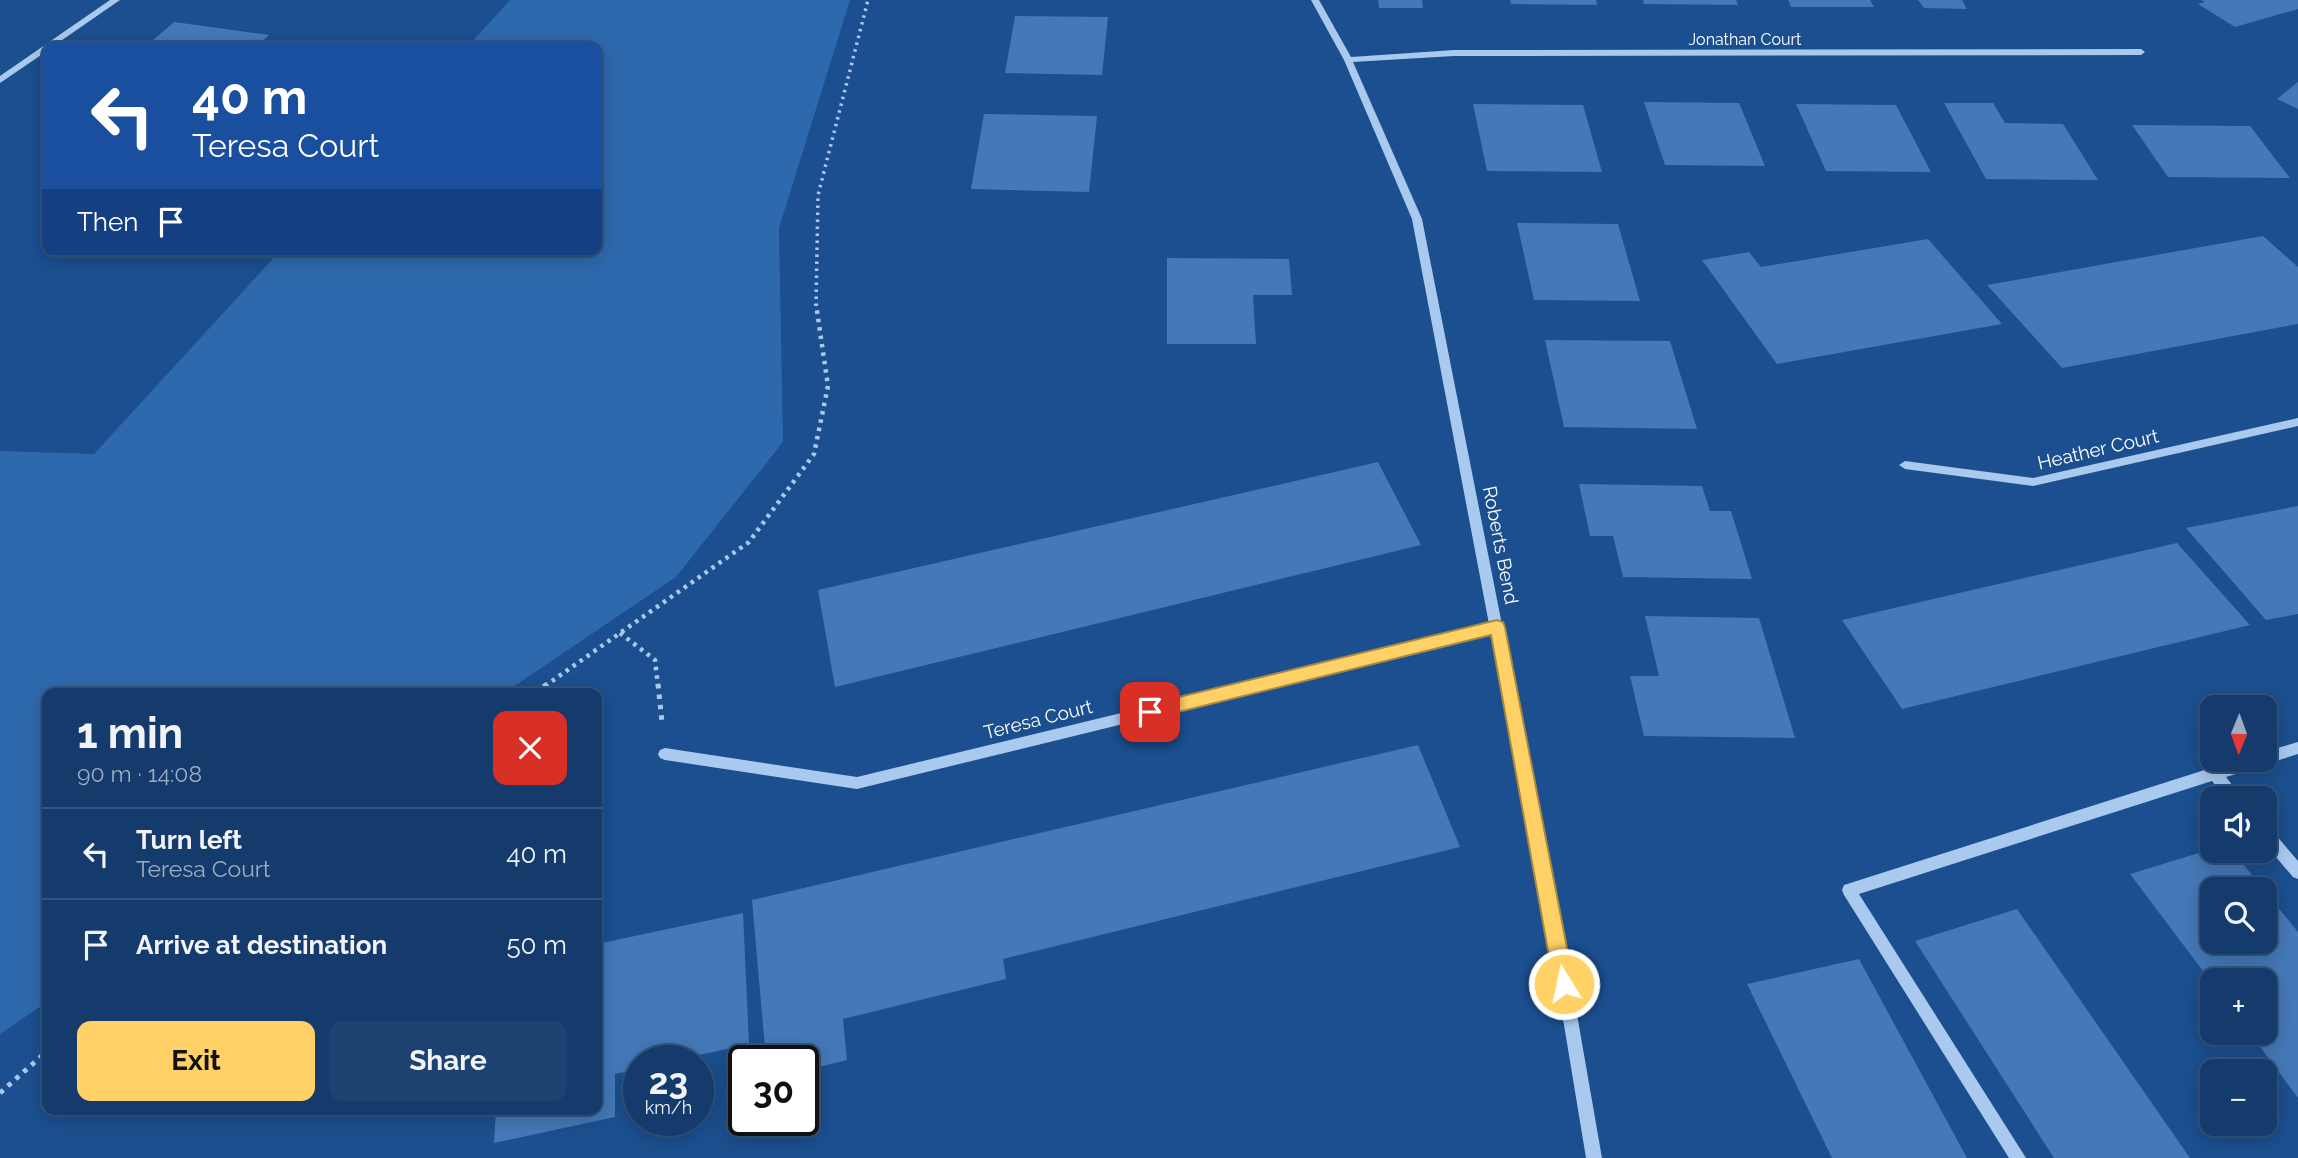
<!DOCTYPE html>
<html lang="en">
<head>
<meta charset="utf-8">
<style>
  body { margin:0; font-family:Raleway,sans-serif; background:#1d4271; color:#f1f3f6; height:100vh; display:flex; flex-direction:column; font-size:26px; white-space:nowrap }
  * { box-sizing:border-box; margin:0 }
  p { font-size:23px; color:#9dadc1 }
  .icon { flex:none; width:38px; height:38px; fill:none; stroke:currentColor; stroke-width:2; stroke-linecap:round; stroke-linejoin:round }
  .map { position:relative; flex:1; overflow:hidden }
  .sheet { position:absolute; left:42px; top:688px; width:560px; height:427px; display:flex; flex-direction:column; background:#143b6b; border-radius:14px; box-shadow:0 4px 18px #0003,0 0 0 2px #33557e }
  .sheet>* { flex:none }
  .banner { position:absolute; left:42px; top:42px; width:560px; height:214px; border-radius:14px; box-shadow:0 4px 18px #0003,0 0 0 2px #33557e; background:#1a4fa0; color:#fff; overflow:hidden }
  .needle { width:46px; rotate:181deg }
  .controls { position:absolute; left:2200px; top:695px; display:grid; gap:14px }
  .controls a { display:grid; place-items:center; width:77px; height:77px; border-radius:14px; background:#143b6b; box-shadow:0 4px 18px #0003,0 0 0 2px #33557e; font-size:35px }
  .speed { position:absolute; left:623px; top:1045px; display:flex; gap:14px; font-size:35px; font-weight:700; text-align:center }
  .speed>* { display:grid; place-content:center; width:91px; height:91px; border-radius:50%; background:#143b6b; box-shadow:0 4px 18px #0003,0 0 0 2px #33557e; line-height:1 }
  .speed small { font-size:18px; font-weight:400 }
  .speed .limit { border:4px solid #111; border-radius:10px; background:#fff; color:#111 }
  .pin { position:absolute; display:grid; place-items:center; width:60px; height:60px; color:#fff; margin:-30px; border-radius:14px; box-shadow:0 4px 10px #0006 }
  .me { position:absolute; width:77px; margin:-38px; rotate:350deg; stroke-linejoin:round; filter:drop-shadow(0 0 5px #0008) }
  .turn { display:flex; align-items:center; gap:24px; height:147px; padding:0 35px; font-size:32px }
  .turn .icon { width:91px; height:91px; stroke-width:2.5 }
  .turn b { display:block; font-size:49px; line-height:60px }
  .then { display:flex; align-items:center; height:66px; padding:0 35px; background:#0003; gap:14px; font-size:26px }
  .round { display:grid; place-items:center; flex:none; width:74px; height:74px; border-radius:14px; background:#1d4271 }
  .headline { display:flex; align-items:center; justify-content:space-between; height:119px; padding:0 35px }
  h1 { font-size:42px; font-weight:700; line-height:52px }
  .action { display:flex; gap:14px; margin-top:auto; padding:14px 35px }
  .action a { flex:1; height:80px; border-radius:14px; background:#ffd166; color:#111; font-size:28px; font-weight:700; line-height:80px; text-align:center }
  .action a+a { background:#1d4271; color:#f1f3f6 }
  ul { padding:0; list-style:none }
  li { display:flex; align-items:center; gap:21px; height:91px; padding:0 35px; border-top:2px solid #33557e }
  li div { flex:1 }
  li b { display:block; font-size:26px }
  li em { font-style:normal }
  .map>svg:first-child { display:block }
  .green { fill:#2e69ad }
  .building { fill:#4478b7 }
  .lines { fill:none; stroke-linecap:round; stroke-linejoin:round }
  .path-far2 { stroke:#a9c9ee; stroke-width:3.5; stroke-dasharray:2.5 4.5; stroke-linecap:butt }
  .path-far1 { stroke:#a9c9ee; stroke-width:4.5; stroke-dasharray:3.5 5; stroke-linecap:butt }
  .path { stroke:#a9c9ee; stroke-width:5; stroke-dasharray:4.5 6; stroke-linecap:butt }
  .minor { fill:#a9c9ee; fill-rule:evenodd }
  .route { fill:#ffd166; stroke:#a68842; stroke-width:2 }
  .labels { text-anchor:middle; stroke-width:5; stroke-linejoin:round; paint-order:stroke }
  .far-street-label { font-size:16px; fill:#fff; stroke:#1b4f8f }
  .street-label { font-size:19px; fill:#fff; stroke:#1b4f8f }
</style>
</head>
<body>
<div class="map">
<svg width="2298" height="1158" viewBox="0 0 2298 1158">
  <rect width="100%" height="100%" fill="#1b4f8f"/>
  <!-- green -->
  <path class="green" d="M 510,0 L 850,0 L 779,228 L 783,442 L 676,577 L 504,693 L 47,693 L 47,1002 L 0,1034 L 0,451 L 94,454 L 281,250 L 597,250 L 597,47 L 467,47 Z"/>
  <!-- building -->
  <g class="building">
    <path d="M 1378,0 L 1422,0 L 1423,8 L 1379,8 Z"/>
    <path d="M 1510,0 L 1596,0 L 1597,5 L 1511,4 Z"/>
    <path d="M 1643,0 L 1736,0 L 1738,5 L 1644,4 Z"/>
    <path d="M 1788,0 L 1870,0 L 1874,7 L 1791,7 Z"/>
    <path d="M 1918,0 L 1962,0 L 1967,9 L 1924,8 Z"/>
    <path d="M 2201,0 L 2298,0 L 2298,9 L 2235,27 L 2198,4 L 2205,2 Z"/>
    <path d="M 1015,16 L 1108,17 L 1102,75 L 1005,73 Z"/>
    <path d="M 174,22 L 269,35 L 256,47 L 145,47 Z"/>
    <path d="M 2298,82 L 2298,109 L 2277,99 Z"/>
    <path d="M 1644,102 L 1739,103 L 1765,166 L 1665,165 Z"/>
    <path d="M 1944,103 L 1993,103 L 2005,123 L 2063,124 L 2098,180 L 1986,179 Z"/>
    <path d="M 1473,104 L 1583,105 L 1602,172 L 1487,171 Z"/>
    <path d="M 1796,104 L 1896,105 L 1931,172 L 1826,171 Z"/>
    <path d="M 984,114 L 1097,116 L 1089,192 L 971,189 Z"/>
    <path d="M 2132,125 L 2250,126 L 2290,178 L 2168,177 Z"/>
    <path d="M 1517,223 L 1618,224 L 1640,301 L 1534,300 Z"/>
    <path d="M 2263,236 L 2298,267 L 2298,324 L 2062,368 L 1987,285 Z"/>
    <path d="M 1928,239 L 2002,324 L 1777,364 L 1702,260 L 1749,252 L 1761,267 Z"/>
    <path d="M 1167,258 L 1289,259 L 1292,295 L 1253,295 L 1256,344 L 1167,344 Z"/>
    <path d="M 1545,340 L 1670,341 L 1697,429 L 1564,427 Z"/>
    <path d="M 1378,462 L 1421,545 L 835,687 L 818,590 Z"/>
    <path d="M 1579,484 L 1702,486 L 1710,511 L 1731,511 L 1752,579 L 1623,577 L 1613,536 L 1590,536 Z"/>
    <path d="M 2298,506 L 2298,614 L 2266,620 L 2186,528 Z"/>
    <path d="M 2177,543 L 2250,625 L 1902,709 L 1842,620 Z"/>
    <path d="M 1645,616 L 1759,618 L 1795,738 L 1644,736 L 1630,676 L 1659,676 Z"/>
    <path d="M 1418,745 L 1460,847 L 1003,959 L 1006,979 L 843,1019 L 847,1060 L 803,1071 L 803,1060 L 766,1060 L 752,900 Z"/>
    <path d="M 2212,849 L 2232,850 L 2263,889 L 2212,889 L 2212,942 L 2264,942 L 2264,890 L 2298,932 L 2298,1098 L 2249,1032 L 2264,1032 L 2264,980 L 2212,980 L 2212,983 L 2130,874 Z"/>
    <path d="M 2017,909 L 2190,1158 L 2054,1158 L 1915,941 Z"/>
    <path d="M 743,913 L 749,1044 L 677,1060 L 639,1060 L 639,1069 L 615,1074 L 615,1117 L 494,1143 L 496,1110 L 597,1110 L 597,944 Z"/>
    <path d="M 1859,959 L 1967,1158 L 1832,1158 L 1747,984 Z"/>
  </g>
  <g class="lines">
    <!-- path-far2 -->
    <path class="path-far2" d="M 816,306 L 818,195 L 868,0"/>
    <!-- path-far1 -->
    <g class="path-far1">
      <path d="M 620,633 L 655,660 L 658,686"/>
      <path d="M 545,686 L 749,542 L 814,454 L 828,386 L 816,304"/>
    </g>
    <!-- path -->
    <g class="path">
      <path d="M 658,684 L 662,722"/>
      <path d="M 535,693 L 547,684"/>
      <path d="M 0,1093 L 47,1051"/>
    </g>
    <!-- minor -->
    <g class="minor">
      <path d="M 110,0 L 120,0 L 52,47 L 47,47 L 47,51 L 0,83 L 0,76 Z"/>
      <path d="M 1311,0 L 1319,0 L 1351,57 L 1454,50 L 2141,49 L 2145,52 L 2141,55 L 1454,56 L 1353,62 L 1422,219 L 1563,934 L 1602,1158 L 1586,1158 L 1549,934 L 1491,634 L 857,789 L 665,760 L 660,758 L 658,754 L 660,750 L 665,748 L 857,777 L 1489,624 L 1412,219 L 1344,60 Z"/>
      <path d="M 2298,418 L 2298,426 L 2033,486 L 1905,469 L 1899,465 L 1905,461 L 2033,478 Z"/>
      <path d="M 2298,742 L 2298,754 L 2226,777 L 2242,798 L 2226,798 L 2212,781 L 1859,894 L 2026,1158 L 2009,1158 L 1844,895 L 1842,890 L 1844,885 L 2214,767 L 2241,760 L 2264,760 L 2264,752 Z"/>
      <path d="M 2264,826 L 2269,827 L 2298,861 L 2298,879 L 2293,877 L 2264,843 Z"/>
    </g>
  </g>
  <!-- route -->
  <path class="route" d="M 1497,620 L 1503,622 L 1505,627 L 1574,984 L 1571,991 L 1564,994 L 1557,991 L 1554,984 L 1491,635 L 1150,719 L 1144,717 L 1142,712 L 1144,706 L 1150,704 Z"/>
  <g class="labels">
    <!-- far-street labels -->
    <g class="far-street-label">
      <text x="1745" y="45">Jonathan Court</text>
    </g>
    <!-- street labels -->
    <g class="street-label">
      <text transform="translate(2098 449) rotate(-13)" y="7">Heather Court</text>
      <text transform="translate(1501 545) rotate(79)" y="7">Roberts Bend</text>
      <text transform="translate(1038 719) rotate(-14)" y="7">Teresa Court</text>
    </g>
  </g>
</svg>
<div class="controls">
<a><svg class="needle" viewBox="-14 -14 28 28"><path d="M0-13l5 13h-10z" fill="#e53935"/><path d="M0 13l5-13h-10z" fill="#9dadc1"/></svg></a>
<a><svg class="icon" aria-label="sound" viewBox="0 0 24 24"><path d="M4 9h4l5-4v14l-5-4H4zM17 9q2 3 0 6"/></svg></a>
<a><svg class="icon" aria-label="search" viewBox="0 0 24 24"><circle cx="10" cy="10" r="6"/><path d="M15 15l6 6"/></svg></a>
<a>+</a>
<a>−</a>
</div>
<div class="speed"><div>23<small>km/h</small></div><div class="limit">30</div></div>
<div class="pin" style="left:1150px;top:712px;background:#d93025"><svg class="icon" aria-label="arrive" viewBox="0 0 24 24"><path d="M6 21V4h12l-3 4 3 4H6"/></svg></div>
<svg class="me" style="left:1564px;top:984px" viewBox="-20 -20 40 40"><circle r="17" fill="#ffd166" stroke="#fff" stroke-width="3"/><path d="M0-11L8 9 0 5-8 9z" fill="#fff"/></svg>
<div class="banner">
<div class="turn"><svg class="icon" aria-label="left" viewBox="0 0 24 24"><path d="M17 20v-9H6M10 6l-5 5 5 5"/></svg><div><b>40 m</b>Teresa Court</div></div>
<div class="then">Then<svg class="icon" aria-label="arrive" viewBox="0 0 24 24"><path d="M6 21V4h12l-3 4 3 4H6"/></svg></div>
</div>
<section class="sheet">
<div class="headline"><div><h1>1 min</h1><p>90 m · 14:08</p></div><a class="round" style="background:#d93025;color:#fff"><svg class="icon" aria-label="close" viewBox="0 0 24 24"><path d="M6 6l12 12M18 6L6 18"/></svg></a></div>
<ul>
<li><svg class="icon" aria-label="left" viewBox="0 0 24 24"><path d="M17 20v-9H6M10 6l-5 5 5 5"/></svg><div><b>Turn left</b><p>Teresa Court</p></div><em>40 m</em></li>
<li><svg class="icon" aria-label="arrive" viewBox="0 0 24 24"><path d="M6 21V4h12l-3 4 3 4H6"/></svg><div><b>Arrive at destination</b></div><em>50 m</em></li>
</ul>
<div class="action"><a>Exit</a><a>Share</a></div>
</section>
</div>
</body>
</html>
